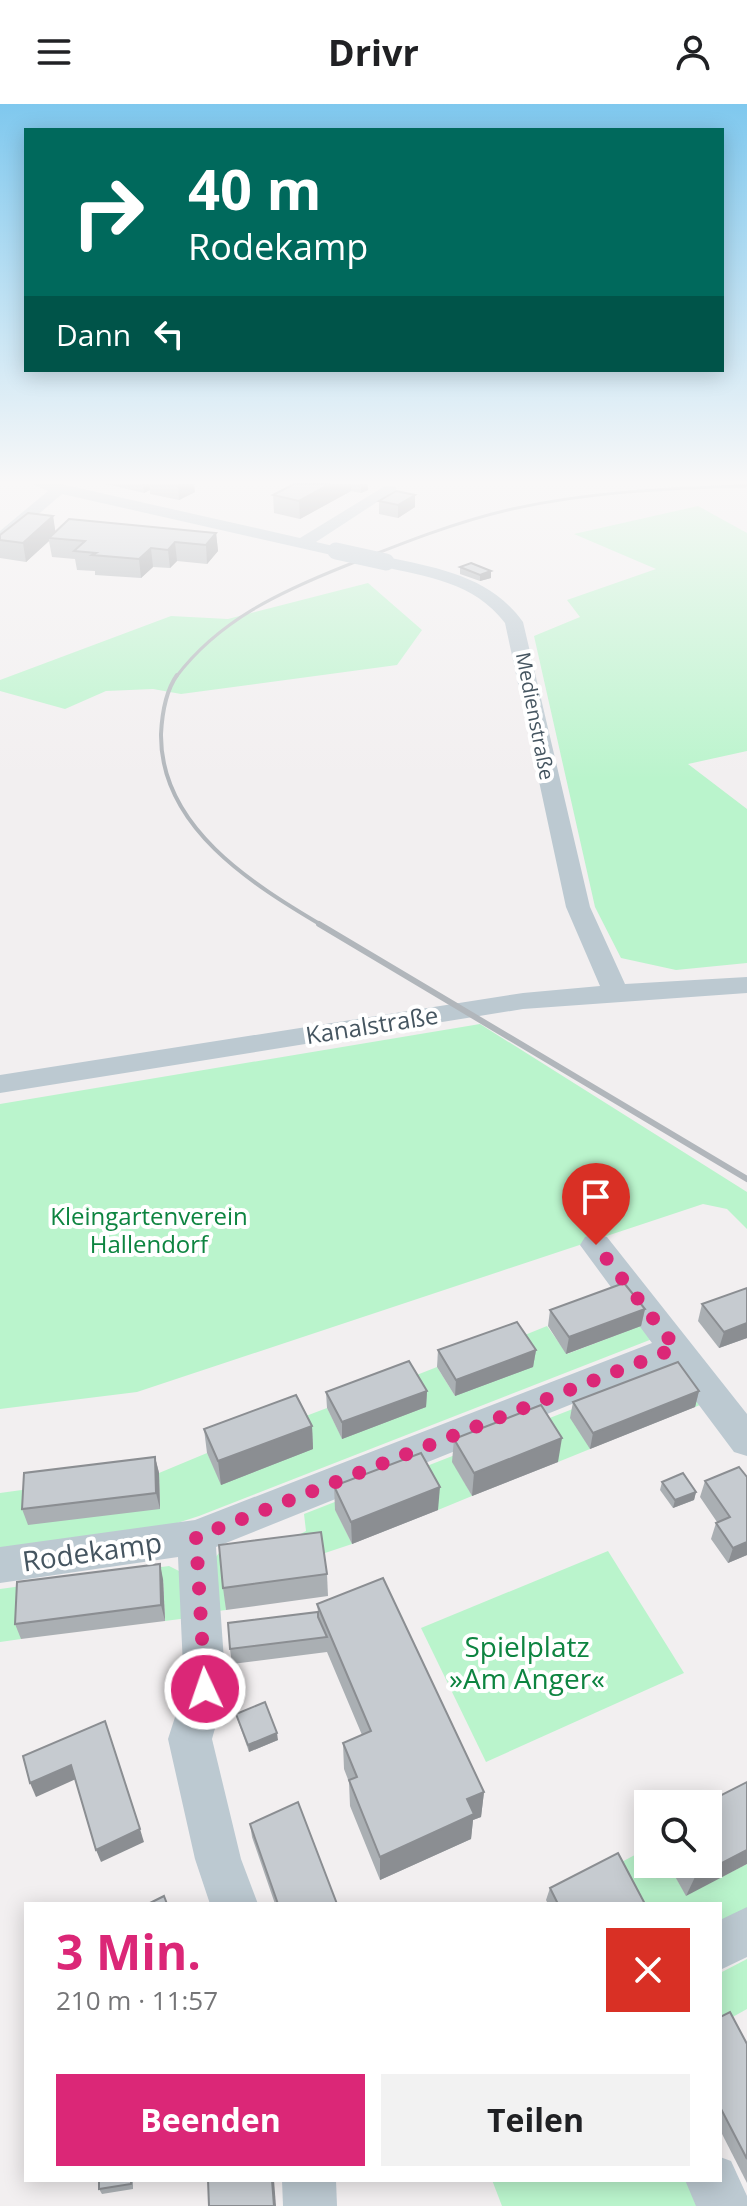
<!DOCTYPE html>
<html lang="de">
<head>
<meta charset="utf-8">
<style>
  body { margin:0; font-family:"Open Sans",sans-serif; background:#f2f2f2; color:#202124; height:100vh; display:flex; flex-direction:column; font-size:30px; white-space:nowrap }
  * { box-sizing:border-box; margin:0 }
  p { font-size:26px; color:#757577 }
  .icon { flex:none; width:44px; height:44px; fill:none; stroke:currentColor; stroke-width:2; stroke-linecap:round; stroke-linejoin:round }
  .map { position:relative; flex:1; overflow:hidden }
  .details { position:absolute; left:24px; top:1798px; width:698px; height:280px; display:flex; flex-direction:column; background:#fff; border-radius:0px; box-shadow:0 4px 20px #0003 }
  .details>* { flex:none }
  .guide { position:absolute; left:24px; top:24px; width:700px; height:244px; border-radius:0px; box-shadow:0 4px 20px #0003; background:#00695c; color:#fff; overflow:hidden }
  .tools { position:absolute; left:634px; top:1686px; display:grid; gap:16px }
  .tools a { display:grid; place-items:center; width:88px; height:88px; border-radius:0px; background:#fff; box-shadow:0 4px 20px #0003; font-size:40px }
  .pin { position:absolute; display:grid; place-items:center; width:68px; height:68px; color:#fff; margin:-82px -34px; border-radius:50% 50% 50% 0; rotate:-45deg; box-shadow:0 0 8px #0007 }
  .pin .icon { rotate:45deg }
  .me { position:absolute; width:88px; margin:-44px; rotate:357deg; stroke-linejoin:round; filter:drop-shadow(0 0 6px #0008) }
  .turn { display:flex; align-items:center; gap:28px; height:168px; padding:0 32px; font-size:36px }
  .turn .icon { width:104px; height:104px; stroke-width:2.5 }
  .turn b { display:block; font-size:56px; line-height:68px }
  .then { display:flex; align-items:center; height:76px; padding:0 32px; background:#0003; gap:16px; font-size:30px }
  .round { display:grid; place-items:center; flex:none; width:84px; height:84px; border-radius:0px; background:#f2f2f2 }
  .summary { display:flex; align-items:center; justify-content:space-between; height:136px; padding:0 32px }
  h1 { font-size:48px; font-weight:700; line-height:60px; color:#db2777 }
  .cta { display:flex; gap:16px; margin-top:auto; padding:16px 32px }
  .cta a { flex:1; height:92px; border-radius:0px; background:#db2777; color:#fff; font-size:32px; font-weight:700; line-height:92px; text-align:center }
  .cta a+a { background:#f2f2f2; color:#202124 }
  header { display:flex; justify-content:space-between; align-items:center; height:104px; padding:0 32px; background:#fff; font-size:36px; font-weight:700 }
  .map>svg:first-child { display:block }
  .green { fill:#baf4cc }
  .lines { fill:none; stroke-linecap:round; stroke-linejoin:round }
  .minor { fill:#bcc9d1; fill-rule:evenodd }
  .rail-far2 { stroke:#b1b6bb; stroke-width:3 }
  .rail-far1 { stroke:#b1b6bb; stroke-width:4 }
  .rail { stroke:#b1b6bb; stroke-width:6 }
  .minor-bridge { stroke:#bcc9d1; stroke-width:17 }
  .wall { fill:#aaafb3 }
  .shaded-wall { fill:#8b8e92 }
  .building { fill:#c6cbd0; stroke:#8b8e92; stroke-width:2 }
  .route { stroke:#db2777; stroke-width:14; stroke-dasharray:0 25.2 }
  .labels { text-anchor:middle; stroke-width:8; stroke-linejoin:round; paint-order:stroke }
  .far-street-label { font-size:20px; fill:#455560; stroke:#fff }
  .street-label { font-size:24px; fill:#455560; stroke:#fff }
  .park-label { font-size:24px; fill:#0d8440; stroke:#fff }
  .near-street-label { font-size:28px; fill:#455560; stroke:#fff }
  .near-park-label { font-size:28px; fill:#0d8440; stroke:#fff }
</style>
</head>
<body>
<header><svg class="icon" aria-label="menu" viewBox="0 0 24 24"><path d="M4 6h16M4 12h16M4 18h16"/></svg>Drivr<svg class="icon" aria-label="person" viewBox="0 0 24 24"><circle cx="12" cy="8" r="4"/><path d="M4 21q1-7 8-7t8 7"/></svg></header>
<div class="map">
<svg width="747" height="2102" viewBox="0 0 747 2102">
  <rect width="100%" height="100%" fill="#f2eff0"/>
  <!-- green -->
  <g class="green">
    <path d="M 698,402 L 747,429 L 747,647 L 688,660 L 747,705 L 747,859 L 676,866 L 621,854 L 595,803 L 534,532 L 580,513 L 567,496 L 656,465 L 574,430 Z"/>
    <path d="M 368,479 L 422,526 L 397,561 L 181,590 L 153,585 L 106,587 L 65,605 L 0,587 L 0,576 L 171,512 L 228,515 Z"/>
    <path d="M 480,920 L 747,1088 L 747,1125 L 727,1105 L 703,1100 L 137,1288 L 0,1305 L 0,1000 Z"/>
    <path d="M 547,1222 L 567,1250 L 640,1222 L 665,1230 L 199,1412 L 171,1421 L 0,1445 L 0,1389 L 29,1385 L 160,1404 L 159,1369 L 207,1349 L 222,1380 L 298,1315 L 327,1304 L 342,1334 L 409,1274 L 437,1263 L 455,1292 L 515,1235 Z"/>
    <path d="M 688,1260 L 715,1295 L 695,1303 L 673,1275 L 590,1345 L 558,1358 L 538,1325 L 453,1358 L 472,1392 L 438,1406 L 419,1373 L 335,1405 L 352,1440 L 322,1450 L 223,1463 L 226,1506 L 218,1507 L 215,1454 L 223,1444 L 295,1433 L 306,1427 L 304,1410 Z"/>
    <path d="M 608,1447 L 684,1569 L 486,1658 L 421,1524 Z"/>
    <path d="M 169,1462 L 185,1470 L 188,1514 L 165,1517 L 163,1475 L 22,1494 L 21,1535 L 0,1538 L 0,1485 Z"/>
    <path d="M 648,1744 L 648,1760 L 668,1760 L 686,1791 L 747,1760 L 747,1804 L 720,1818 L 720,1800 L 634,1800 L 614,1762 Z"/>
    <path d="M 747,1855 L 747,1905 L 720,1920 L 720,1869 Z"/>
    <path d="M 492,2076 L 712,2076 L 724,2102 L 502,2102 Z"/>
  </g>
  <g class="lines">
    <!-- minor -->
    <g class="minor">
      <path d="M 32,380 L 61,380 L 300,434 L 385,382 L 395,382 L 397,385 L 316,438 L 342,444 L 344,447 L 336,452 L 62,390 L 6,438 L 0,440 L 0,427 L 48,387 Z"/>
      <path d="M 386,453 C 438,464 490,472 523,518 L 590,803 L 625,880 L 747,873 L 747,889 L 523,905 L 0,989 L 0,971 L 523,889 L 600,882 L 566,803 L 505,519 C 474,478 427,473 380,462 L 378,458 Z"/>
      <path d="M 596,1129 L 607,1133 L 747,1310 L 747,1352 L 734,1348 L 669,1261 L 216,1443 L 226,1585 L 212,1635 L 241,1755 L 258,1800 L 210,1800 L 195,1755 L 168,1635 L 184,1585 L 178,1453 L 0,1479 L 0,1443 L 195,1416 L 652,1239 L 580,1141 L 585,1133 Z"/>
      <path d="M 747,1803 L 747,1853 L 720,1866 L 720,1816 Z"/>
      <path d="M 720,2053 L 731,2057 L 747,2092 L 747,2102 L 696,2102 L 685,2076 L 720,2076 Z"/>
      <path d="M 282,2076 L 336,2076 L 337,2102 L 283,2102 Z"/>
    </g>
    <!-- rail-far2 -->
    <path class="rail-far2" d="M 176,573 C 219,516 280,488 345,462 C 400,440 455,418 512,405 C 589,388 668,384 747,382"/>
    <!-- rail-far1 -->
    <path class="rail-far1" d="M 177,571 C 165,588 162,610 161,630 C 160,723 252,780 323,822"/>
    <!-- rail -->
    <path class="rail" d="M 319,820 L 747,1075"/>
    <!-- minor-bridge -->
    <path class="minor-bridge" d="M 336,447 L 386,458"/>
  </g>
  <!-- wall -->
  <g class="wall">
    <path d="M 106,380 L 194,380 L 195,388 L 179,396 L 150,390 L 150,386 L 144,389 Z"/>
    <path d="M 294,380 L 368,380 L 368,386 L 361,389 L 351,387 L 300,415 L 274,409 L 273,391 Z"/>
    <path d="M 379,397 L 415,403 L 398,414 L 379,410 Z"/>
    <path d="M 53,412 L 55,428 L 216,429 L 218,447 L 207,460 L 177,457 L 170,464 L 153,463 L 141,474 L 95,471 L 95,467 L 77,466 L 75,455 L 52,453 L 49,437 L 26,458 L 0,454 L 0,431 Z"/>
    <path d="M 460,463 L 491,474 L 480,477 L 460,470 Z"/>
    <path d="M 747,1184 L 747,1234 L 719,1244 L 698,1217 L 702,1200 Z"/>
    <path d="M 645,1205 L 641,1222 L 566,1250 L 548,1222 L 550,1206 Z"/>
    <path d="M 438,1246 L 536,1246 L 533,1263 L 455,1292 L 437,1263 Z"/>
    <path d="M 427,1287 L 426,1303 L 342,1335 L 327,1304 L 326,1288 Z"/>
    <path d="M 699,1287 L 695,1303 L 590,1345 L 570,1314 L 573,1298 Z"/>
    <path d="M 312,1322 L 313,1345 L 221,1381 L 207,1349 L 204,1325 Z"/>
    <path d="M 454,1335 L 558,1358 L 472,1392 L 452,1358 Z"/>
    <path d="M 155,1353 L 159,1369 L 160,1405 L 28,1421 L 22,1405 Z"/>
    <path d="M 739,1363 L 747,1451 L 728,1459 L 711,1435 L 716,1419 L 717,1418 L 700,1393 L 705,1377 Z"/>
    <path d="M 662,1378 L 696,1388 L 694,1396 L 673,1404 L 660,1386 Z"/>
    <path d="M 334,1382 L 438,1406 L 352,1440 L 335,1406 Z"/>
    <path d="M 327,1470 L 328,1492 L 226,1506 L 223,1484 Z"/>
    <path d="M 163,1475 L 165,1517 L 21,1535 L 15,1520 Z"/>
    <path d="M 317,1500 L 484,1688 L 481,1713 L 473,1716 L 471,1735 L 380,1776 L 350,1702 L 349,1678 L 344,1665 L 343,1639 L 362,1631 L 327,1548 L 232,1560 L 230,1545 L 318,1508 Z"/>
    <path d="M 236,1610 L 278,1636 L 249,1648 L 238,1617 Z"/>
    <path d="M 250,1720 L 337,1800 L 275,1800 L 252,1733 Z"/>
    <path d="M 668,1760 L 708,1760 L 686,1792 Z"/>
    <path d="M 550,1784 L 645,1800 L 548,1800 L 546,1796 Z"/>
    <path d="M 720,1913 L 747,1940 L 747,2079 L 720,2026 Z"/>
    <path d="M 99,2076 L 133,2076 L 133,2085 L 102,2090 L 99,2085 Z"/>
  </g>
  <!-- shaded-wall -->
  <g class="shaded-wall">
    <path d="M 143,380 L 149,380 L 150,386 L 144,389 Z"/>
    <path d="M 178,380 L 194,380 L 195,388 L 179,396 Z"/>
    <path d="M 330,380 L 351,380 L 351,387 L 300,415 L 299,397 Z"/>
    <path d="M 361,380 L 368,380 L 368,386 L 361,389 Z"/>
    <path d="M 415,391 L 415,403 L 398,414 L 398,401 Z"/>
    <path d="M 53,412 L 56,431 L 49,434 L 49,437 L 26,458 L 23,439 Z"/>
    <path d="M 216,429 L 218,447 L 207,460 L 206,441 Z"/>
    <path d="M 175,438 L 177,457 L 170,464 L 168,446 Z"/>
    <path d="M 151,444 L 153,463 L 141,474 L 139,455 Z"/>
    <path d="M 491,467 L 491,474 L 480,477 L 480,471 Z"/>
    <path d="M 645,1205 L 641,1222 L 566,1250 L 569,1233 Z"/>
    <path d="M 747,1219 L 747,1234 L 719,1244 L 724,1228 Z"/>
    <path d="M 536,1246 L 533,1263 L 455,1292 L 456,1276 Z"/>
    <path d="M 427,1287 L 426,1303 L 342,1335 L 342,1318 Z"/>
    <path d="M 699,1287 L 695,1303 L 590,1345 L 593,1329 Z"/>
    <path d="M 312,1322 L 313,1345 L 221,1381 L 218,1357 Z"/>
    <path d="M 562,1334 L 558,1358 L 472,1392 L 474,1369 Z"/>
    <path d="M 155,1353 L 159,1369 L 160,1405 L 156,1389 Z"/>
    <path d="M 440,1383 L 438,1406 L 352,1440 L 351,1418 Z"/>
    <path d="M 696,1388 L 694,1396 L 673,1404 L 675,1396 Z"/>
    <path d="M 747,1438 L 747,1451 L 728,1459 L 733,1444 Z"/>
    <path d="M 160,1460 L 163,1475 L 165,1517 L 161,1501 Z"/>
    <path d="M 277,1629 L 278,1636 L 249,1648 L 248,1641 Z"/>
    <path d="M 71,1661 L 76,1675 L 36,1693 L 30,1679 Z"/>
    <path d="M 484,1688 L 481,1713 L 473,1716 L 471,1735 L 380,1776 L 380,1753 L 467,1695 Z"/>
    <path d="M 140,1725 L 144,1738 L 101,1758 L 96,1746 Z"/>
    <path d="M 747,1746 L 747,1760 L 686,1792 L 695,1773 Z"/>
    <path d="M 272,2076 L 274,2076 L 276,2102 L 274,2102 Z"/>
  </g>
  <!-- building -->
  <g class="building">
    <path d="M 294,380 L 330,380 L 299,397 L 273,391 Z"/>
    <path d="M 396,387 L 415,391 L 398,401 L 379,397 Z"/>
    <path d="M 28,409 L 53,412 L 23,439 L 0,436 L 0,431 Z"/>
    <path d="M 69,415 L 216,429 L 206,441 L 175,438 L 168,446 L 151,444 L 139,455 L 92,451 L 96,449 L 74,447 L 85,437 L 49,434 Z"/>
    <path d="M 471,459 L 491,467 L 480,471 L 460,463 Z"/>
    <path d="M 624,1179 L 645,1205 L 569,1233 L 550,1206 Z"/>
    <path d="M 747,1184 L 747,1219 L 724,1228 L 702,1200 Z"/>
    <path d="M 517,1218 L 536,1246 L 456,1276 L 438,1246 Z"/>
    <path d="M 409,1257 L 427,1287 L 342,1318 L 326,1288 Z"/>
    <path d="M 678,1258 L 699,1287 L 593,1329 L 573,1298 Z"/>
    <path d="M 296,1291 L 312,1322 L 218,1357 L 204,1325 Z"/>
    <path d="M 541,1301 L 562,1334 L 474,1369 L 454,1335 Z"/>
    <path d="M 421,1349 L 440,1383 L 351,1418 L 334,1382 Z"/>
    <path d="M 155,1353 L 156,1389 L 22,1405 L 24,1369 Z"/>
    <path d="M 739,1363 L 747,1373 L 747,1438 L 733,1444 L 716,1419 L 730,1413 L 705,1377 Z"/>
    <path d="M 683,1369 L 696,1388 L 675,1396 L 662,1378 Z"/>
    <path d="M 321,1428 L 327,1470 L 223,1484 L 219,1441 Z"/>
    <path d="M 160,1460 L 161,1501 L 15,1520 L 17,1478 Z"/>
    <path d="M 383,1474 L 484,1688 L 467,1695 L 474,1710 L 380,1753 L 349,1676 L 357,1673 L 343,1639 L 371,1627 L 317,1500 Z"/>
    <path d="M 318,1508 L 318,1513 L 327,1533 L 230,1545 L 228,1519 Z"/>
    <path d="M 265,1598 L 277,1629 L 248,1641 L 236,1610 Z"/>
    <path d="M 105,1617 L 140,1725 L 96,1746 L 71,1661 L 30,1679 L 23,1652 Z"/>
    <path d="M 747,1678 L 747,1746 L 695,1773 L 687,1760 L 708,1760 L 708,1700 L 704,1700 Z"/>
    <path d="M 298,1698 L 337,1800 L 278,1800 L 250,1720 Z"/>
    <path d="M 618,1749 L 645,1800 L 558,1800 L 550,1784 Z"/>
    <path d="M 164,1792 L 167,1800 L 148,1800 Z"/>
    <path d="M 730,1908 L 747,1940 L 747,2055 L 720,2003 L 720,1913 Z"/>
    <path d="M 99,2076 L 131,2076 L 131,2080 L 99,2085 Z"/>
    <path d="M 208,2076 L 272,2076 L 274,2102 L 209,2102 Z"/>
  </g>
  <!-- sky -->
  <linearGradient id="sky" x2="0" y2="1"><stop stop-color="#7fc8ee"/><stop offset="0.56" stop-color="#f9f8f8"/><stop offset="1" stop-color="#f9f8f8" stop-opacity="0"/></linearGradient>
  <rect width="747" height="675" fill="url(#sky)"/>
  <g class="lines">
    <!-- route -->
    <path class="route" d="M 205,1585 L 196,1433 L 676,1244 L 596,1141"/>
  </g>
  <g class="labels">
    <!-- far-street labels -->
    <g class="far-street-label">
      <text transform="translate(535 612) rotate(79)" y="7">Medienstraße</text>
    </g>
    <!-- street labels -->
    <g class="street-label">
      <text transform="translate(372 922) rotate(-9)" y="8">Kanalstraße</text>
    </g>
    <!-- park labels -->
    <g class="park-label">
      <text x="149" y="1121">Kleingartenverein<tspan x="149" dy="28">Hallendorf</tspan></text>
    </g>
    <!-- near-street labels -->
    <g class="near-street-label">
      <text transform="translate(92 1448) rotate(-8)" y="10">Rodekamp</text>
    </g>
    <!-- near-park labels -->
    <g class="near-park-label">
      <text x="527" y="1553">Spielplatz<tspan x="527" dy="32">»Am Anger«</tspan></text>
    </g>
  </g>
</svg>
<div class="tools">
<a><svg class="icon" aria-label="search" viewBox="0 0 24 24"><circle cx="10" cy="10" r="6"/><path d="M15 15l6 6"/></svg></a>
</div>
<div class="pin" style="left:596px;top:1141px;background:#d93025"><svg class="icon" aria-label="arrive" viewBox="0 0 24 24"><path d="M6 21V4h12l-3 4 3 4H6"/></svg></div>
<svg class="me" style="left:205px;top:1585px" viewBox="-20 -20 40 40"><circle r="17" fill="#db2777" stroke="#fff" stroke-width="3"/><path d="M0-11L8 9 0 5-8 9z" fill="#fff"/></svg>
<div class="guide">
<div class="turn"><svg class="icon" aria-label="right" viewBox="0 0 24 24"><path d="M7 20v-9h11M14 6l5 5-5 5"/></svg><div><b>40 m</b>Rodekamp</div></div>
<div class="then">Dann<svg class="icon" aria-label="left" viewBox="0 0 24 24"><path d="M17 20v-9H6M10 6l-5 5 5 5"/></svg></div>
</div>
<section class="details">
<div class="summary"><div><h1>3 Min.</h1><p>210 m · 11:57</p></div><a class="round" style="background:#d93025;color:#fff"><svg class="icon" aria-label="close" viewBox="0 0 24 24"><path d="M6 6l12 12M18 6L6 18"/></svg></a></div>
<div class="cta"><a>Beenden</a><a>Teilen</a></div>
</section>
</div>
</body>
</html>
